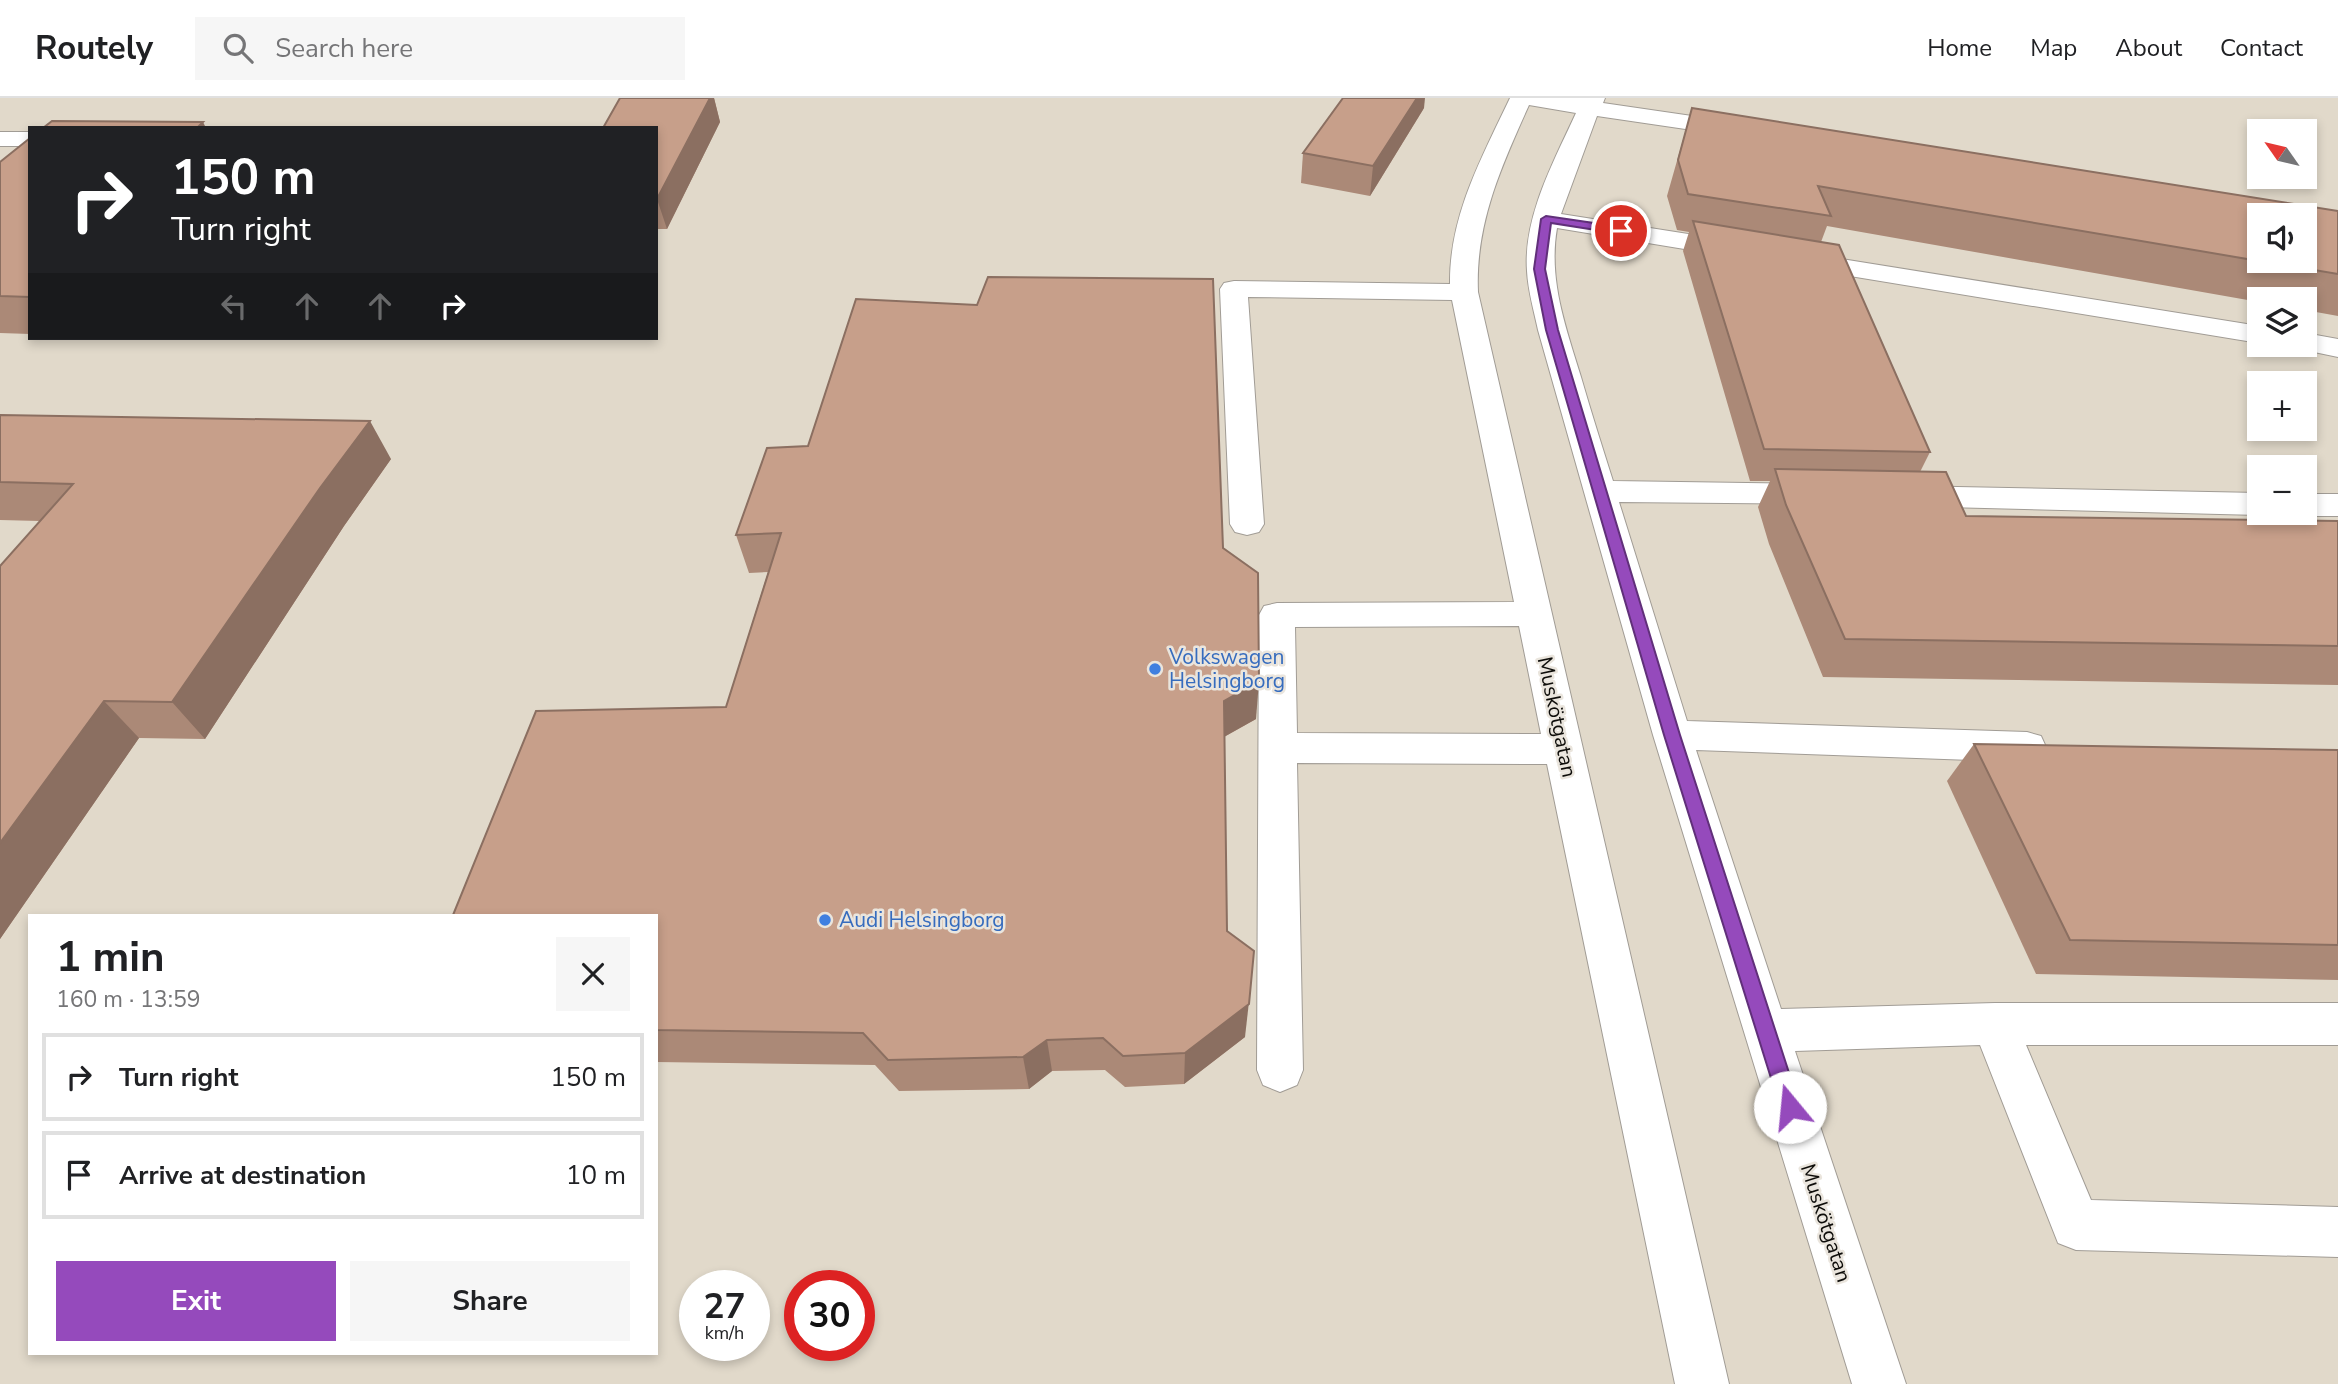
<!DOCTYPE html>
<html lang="en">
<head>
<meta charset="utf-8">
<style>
  body { margin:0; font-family:"Nunito Sans",sans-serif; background:#f6f6f6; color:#202124; height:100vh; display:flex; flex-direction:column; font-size:26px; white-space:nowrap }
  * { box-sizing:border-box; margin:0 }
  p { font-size:23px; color:#757577 }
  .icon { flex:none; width:38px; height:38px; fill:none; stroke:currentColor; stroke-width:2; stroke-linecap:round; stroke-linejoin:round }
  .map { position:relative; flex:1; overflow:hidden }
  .drawer { position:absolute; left:28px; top:816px; width:630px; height:441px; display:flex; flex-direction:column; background:#fff; border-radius:0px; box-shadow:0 4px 10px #0003 }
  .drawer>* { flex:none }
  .top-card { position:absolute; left:28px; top:28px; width:630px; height:214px; border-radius:0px; box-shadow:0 4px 10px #0003; background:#202124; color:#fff; overflow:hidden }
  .needle { width:46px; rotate:304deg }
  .buttons { position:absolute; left:2247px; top:21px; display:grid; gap:14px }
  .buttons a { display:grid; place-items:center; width:70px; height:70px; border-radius:0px; background:#fff; box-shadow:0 4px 10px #0003; font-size:35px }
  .speed { position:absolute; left:679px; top:1172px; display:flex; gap:14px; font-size:35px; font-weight:700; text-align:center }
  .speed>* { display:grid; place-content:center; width:91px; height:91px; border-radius:50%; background:#fff; box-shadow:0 4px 10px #0003; line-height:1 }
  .speed small { font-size:18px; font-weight:400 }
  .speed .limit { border:10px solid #d22; background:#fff; color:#111 }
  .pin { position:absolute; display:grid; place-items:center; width:60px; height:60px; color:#fff; margin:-30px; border:4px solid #fff; border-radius:50%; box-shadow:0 2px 7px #0007 }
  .me { position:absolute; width:77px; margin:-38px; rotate:343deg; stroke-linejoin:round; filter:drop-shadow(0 0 5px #0008) }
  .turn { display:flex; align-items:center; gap:24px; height:147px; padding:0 28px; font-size:32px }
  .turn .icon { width:91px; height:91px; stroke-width:2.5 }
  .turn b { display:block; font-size:49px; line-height:60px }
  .lanes { display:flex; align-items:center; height:66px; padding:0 28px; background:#0003; justify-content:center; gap:35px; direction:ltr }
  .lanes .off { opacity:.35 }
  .round { display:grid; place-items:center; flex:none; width:74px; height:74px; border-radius:0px; background:#f6f6f6 }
  .overview { display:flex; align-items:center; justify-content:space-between; height:119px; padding:0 28px }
  h1 { font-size:42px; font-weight:700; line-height:52px }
  .cta { display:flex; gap:14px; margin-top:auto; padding:14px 28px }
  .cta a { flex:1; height:80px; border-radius:0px; background:#954abc; color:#fff; font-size:28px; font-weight:700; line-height:80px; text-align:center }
  .cta a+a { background:#f6f6f6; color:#202124 }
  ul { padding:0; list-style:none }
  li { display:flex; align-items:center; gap:21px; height:88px; margin:0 14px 10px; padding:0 14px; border:4px solid #e0e0e0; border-radius:0px }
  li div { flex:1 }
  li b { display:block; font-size:26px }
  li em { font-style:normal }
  header { display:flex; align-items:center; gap:42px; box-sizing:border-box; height:98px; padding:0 35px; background:#fff; border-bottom:2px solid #e0e0e0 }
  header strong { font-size:33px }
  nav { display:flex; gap:38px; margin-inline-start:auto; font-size:24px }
  .search { width:490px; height:63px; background:#f6f6f6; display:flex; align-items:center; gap:18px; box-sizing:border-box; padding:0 24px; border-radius:0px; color:#757577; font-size:26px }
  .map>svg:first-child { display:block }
  .built { fill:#e1d9ca; fill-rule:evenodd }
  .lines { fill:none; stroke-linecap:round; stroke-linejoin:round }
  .minor-casing { stroke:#a19c95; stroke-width:2 }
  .minor { fill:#fff; fill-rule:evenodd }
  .wall { fill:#ab8977 }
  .shaded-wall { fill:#8b6f61 }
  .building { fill:#c79f8a; stroke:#8b6f61; stroke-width:2 }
  .route { fill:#954abc; stroke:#61307a; stroke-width:2 }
  .shop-dot { fill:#3f7fe0; stroke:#eae5dd; stroke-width:2.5 }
  .labels { text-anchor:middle; stroke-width:5; stroke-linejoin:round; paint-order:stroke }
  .shop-label { font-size:21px; fill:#366cbe; stroke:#eae5dd; text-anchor:start }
  .street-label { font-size:21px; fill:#0e0d0a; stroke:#eae5dd }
</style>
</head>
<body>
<header>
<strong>Routely</strong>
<div class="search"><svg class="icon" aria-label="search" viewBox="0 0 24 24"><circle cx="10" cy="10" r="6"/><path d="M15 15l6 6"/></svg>Search here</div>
<nav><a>Home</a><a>Map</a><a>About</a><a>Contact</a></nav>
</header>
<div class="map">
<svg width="2338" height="1286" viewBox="0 0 2338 1286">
  <rect width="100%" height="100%" fill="#eae5dd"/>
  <!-- built -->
  <path class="built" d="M 0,0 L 2338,0 L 2338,1286 L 0,1286 ZM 30,30 L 656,30 L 656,240 L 30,240 ZM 2259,33 L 2305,33 L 2305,79 L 2259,79 ZM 2259,117 L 2305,117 L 2305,163 L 2259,163 ZM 2259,201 L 2305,201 L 2305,247 L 2259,247 ZM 2259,285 L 2305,285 L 2305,331 L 2259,331 ZM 2259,369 L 2305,369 L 2305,415 L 2259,415 ZM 30,817 L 656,817 L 656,1255 L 30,1255 ZM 695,1188 L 754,1188 L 754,1248 L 695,1248 ZM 800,1188 L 859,1188 L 859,1248 L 800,1248 Z"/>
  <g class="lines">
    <defs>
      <g id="minor">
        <path d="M 1510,0 L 1605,0 L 1603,5 L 1740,25 L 1748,27 L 1752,32 L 1748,37 L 1740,39 L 1597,18 L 1561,116 L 1739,144 L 1748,146 L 1752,152 L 1748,158 L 1739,160 L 1557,130 C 1548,182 1566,230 1581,279 C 1591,314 1602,348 1613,383 L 1818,386 L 1829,389 L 1834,396 L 1829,403 L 1818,406 L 1619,404 L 1687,623 L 2027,634 L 2041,638 L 2046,649 L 2041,660 L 2027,664 L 1696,652 L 1781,911 L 1995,905 L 2338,905 L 2338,947 L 2026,947 L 2091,1102 L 2338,1109 L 2338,1159 L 2076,1152 L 2058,1145 L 1980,947 L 1795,953 L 1906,1286 L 1852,1286 L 1653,637 L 1538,232 C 1534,213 1528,193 1527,173 C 1523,119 1554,63 1576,15 L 1529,7 C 1501,69 1475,126 1478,194 L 1729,1286 L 1675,1286 L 1547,666 L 1297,665 L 1303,972 L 1297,987 L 1280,994 L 1263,987 L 1257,972 L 1259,517 L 1264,508 L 1277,505 L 1514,504 L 1452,202 L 1248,199 L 1264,426 L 1259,434 L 1247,437 L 1235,434 L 1230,426 L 1220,191 L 1224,185 L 1234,183 L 1450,186 C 1449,118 1482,59 1510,0 ZM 1519,528 L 1541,636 L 1297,635 L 1295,529 Z"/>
        <rect x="0" y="34" width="30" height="14"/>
        <path d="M 1798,154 L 2259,228 L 2259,245 L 1789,168 L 1785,162 L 1789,156 Z"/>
        <path d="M 2305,235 L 2338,241 L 2338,259 L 2295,250 L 2293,247 L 2305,247 Z"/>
        <path d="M 1906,388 L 2259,395 L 2259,415 L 2266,415 L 2259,417 L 1906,408 L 1895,405 L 1890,398 L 1895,391 Z"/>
        <path d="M 2305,396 L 2338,396 L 2338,418 L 2305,418 L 2294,415 L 2305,415 Z"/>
      </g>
    </defs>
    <!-- minor casing -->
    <use href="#minor" class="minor-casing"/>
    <!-- minor -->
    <use href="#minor" class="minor"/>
  </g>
  <!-- wall -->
  <g class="wall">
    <path d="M 620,0 L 714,0 L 720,24 L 667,131 L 656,131 L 656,30 Z"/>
    <path d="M 1424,10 L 1370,98 L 1301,85 L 1303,55 Z"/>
    <path d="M 1692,10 L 2338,113 L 2338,218 L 2305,212 L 2305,201 L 2259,201 L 2259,204 L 1827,128 L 1821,144 L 1930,354 L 1920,374 L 1966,418 L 2338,423 L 2338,587 L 1823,579 L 1769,446 L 1758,409 L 1770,383 L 1750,383 L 1683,153 L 1689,134 L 1677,132 L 1667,98 Z"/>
    <path d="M 30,40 L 30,236 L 0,235 L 0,64 Z"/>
    <path d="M 0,317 L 391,361 L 344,428 L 205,641 L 139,640 L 0,841 L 0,468 L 40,423 L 0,422 Z"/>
    <path d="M 767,350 L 1223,450 L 1256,621 L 1224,639 L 1227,833 L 1245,939 L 1184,986 L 1125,989 L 1105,972 L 1052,973 L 1029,991 L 899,993 L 875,967 L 656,964 L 656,817 L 726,609 L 768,474 L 749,475 L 736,437 Z"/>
    <path d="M 1974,646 L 2338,652 L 2338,882 L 2036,876 L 1947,683 Z"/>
  </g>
  <!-- shaded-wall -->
  <g class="shaded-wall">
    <path d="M 710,0 L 714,0 L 720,24 L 667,131 L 657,101 Z"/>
    <path d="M 1417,0 L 1425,0 L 1424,10 L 1370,98 L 1373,68 Z"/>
    <path d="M 203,24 L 206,30 L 197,30 Z"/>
    <path d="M 370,323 L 391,361 L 344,428 L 205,641 L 172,604 L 320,390 Z"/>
    <path d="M 1259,583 L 1256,621 L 1222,640 L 1224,603 Z"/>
    <path d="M 104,603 L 139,640 L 0,841 L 0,745 Z"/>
    <path d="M 1251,886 L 1245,939 L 1184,986 L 1185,955 Z"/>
    <path d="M 1047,942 L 1052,973 L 1029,991 L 1023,959 Z"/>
  </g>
  <!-- building -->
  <g class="building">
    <path d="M 620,0 L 710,0 L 657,101 L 656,101 L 656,30 L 603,30 Z"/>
    <path d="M 1343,0 L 1417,0 L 1373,68 L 1303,55 Z"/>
    <path d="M 1692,10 L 2338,113 L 2338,176 L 2261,163 L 2305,163 L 2305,117 L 2259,117 L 2259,163 L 1818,88 L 1831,118 L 1688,96 L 1678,62 Z"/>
    <path d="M 52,23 L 203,24 L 197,30 L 43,30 Z"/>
    <path d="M 30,40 L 30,199 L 0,198 L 0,64 Z"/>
    <path d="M 1693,123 L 1839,147 L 1930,354 L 1764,351 Z"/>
    <path d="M 988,179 L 1213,181 L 1223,450 L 1258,475 L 1259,583 L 1224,603 L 1227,833 L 1254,853 L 1249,906 L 1185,955 L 1123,958 L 1103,940 L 1047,942 L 1023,959 L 888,962 L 863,935 L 656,932 L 656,817 L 453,817 L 536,613 L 726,609 L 781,435 L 736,437 L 767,350 L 808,348 L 856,201 L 977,207 Z"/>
    <path d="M 0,317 L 370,323 L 320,390 L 172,604 L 104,603 L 0,745 L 0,468 L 73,386 L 0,384 Z"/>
    <path d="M 1775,371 L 1946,374 L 1966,418 L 2338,423 L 2338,548 L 1845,541 L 1786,407 Z"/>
    <path d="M 1974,646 L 2338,652 L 2338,847 L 2070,842 Z"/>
  </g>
  <!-- route -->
  <path class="route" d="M 1546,118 L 1621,129 L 1626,133 L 1621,136 L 1551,125 L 1545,171 L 1558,232 L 1680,637 L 1800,1009 L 1797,1016 L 1790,1019 L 1783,1016 L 1780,1009 L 1664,637 L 1546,232 L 1534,171 L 1541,121 Z"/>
  <!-- markers -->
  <g class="shop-dot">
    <circle cx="1155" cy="571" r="7"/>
    <circle cx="825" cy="822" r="7"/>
  </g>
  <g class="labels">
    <!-- shop labels -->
    <g class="shop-label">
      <text x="1169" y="566">Volkswagen<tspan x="1169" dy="24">Helsingborg</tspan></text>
      <text x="839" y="829">Audi Helsingborg</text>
    </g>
    <!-- street labels -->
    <g class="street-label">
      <text transform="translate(1557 619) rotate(78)" y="7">Muskötgatan</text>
      <text transform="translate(1826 1125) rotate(72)" y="7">Muskötgatan</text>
    </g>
  </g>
</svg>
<div class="buttons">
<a><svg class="needle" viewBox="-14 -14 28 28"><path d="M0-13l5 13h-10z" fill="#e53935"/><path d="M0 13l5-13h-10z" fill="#757577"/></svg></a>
<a><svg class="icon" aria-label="sound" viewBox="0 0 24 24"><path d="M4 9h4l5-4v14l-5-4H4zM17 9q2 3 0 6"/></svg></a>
<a><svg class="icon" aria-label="layers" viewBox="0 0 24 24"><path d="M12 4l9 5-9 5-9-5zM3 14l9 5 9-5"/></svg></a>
<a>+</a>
<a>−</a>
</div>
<div class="speed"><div>27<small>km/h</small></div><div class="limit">30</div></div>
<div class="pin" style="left:1621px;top:133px;background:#d93025"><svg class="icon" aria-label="arrive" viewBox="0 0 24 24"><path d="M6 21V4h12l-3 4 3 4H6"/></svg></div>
<svg class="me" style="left:1790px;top:1009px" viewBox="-20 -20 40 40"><circle r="19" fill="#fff"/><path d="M0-13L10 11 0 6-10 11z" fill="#954abc"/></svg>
<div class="top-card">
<div class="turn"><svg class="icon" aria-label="right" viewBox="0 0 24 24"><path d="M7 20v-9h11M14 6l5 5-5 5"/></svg><div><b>150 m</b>Turn right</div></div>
<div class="lanes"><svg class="icon off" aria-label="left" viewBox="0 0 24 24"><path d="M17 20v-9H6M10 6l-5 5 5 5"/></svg><svg class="icon off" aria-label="ahead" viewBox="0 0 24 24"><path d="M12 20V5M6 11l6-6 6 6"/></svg><svg class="icon off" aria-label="ahead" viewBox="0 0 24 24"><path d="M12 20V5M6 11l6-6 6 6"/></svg><svg class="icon" aria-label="right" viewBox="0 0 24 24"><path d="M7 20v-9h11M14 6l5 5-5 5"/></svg></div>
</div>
<section class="drawer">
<div class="overview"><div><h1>1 min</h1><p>160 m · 13:59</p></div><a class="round"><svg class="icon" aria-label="close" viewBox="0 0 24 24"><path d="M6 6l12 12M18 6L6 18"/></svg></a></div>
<ul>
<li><svg class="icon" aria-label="right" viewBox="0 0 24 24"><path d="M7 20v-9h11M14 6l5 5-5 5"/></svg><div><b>Turn right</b></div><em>150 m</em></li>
<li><svg class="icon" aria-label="arrive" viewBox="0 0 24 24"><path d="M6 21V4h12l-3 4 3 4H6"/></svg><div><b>Arrive at destination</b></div><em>10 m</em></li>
</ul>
<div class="cta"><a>Exit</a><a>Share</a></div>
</section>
</div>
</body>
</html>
